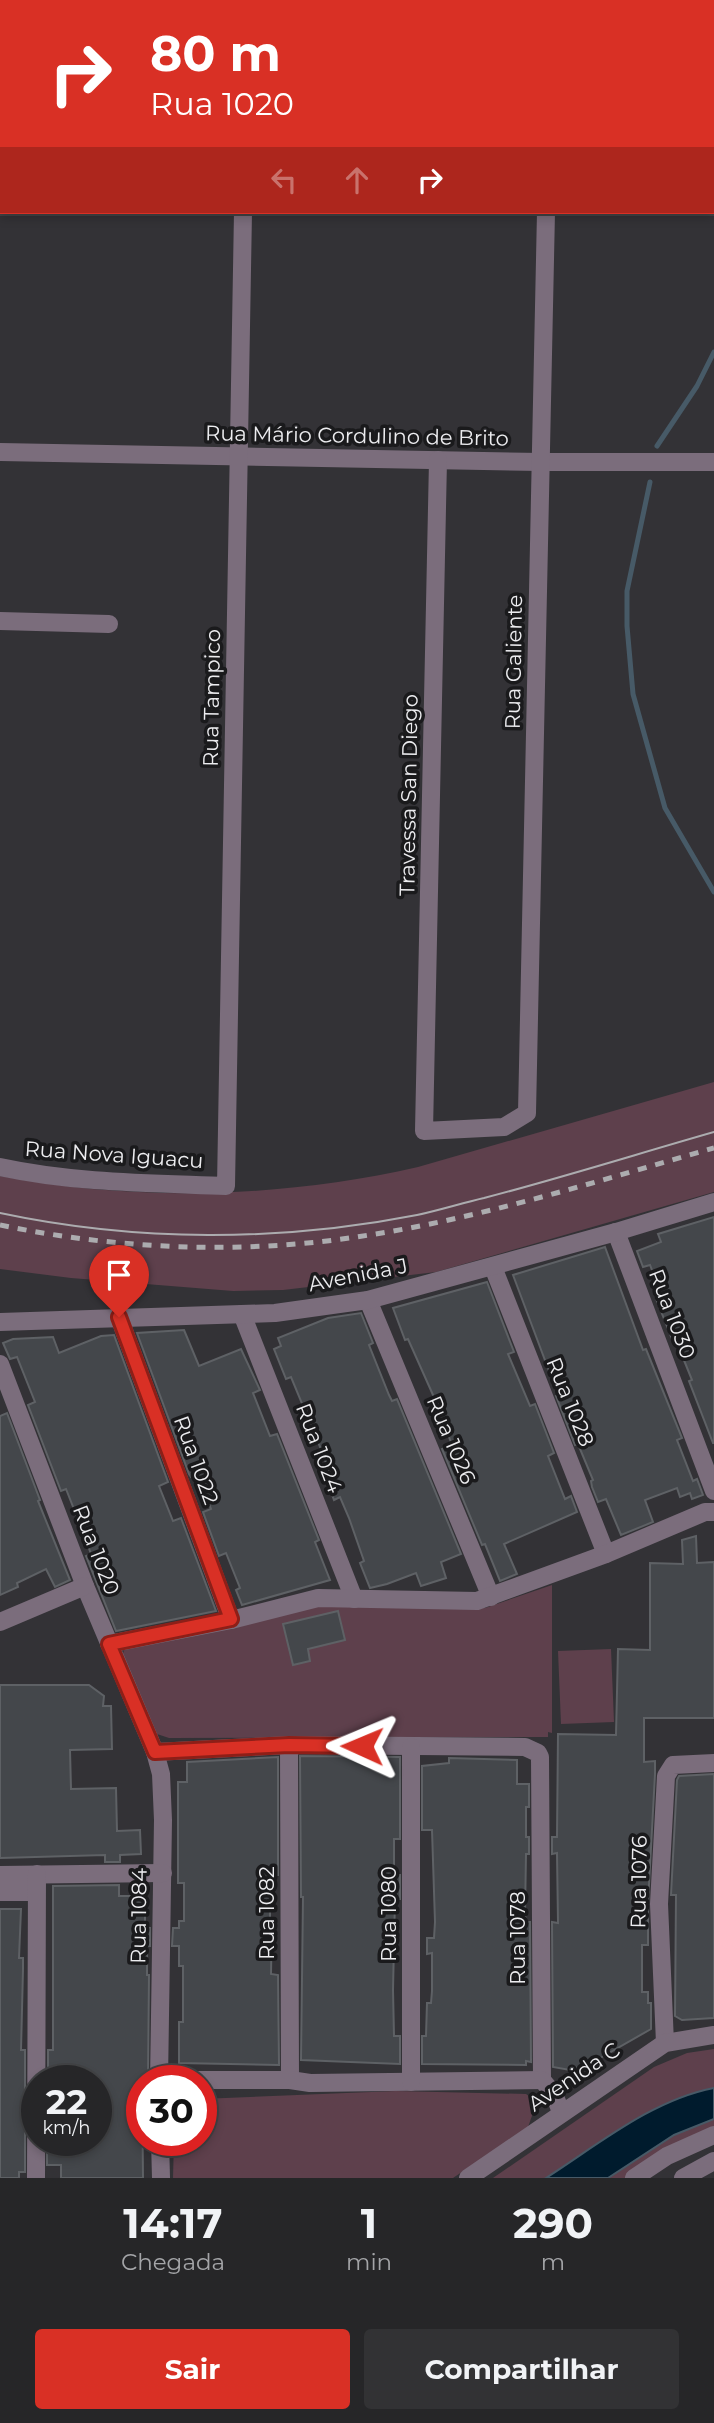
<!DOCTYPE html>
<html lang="pt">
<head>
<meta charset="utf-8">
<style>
  body { margin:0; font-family:Montserrat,sans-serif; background:#323234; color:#f1f3f6; height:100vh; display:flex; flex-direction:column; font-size:26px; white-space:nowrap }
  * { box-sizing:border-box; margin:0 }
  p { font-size:23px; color:#a4a5a8 }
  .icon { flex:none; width:38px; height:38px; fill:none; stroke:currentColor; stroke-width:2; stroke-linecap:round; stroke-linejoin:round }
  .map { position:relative; height:2178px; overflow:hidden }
  .details { display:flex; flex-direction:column; background:#262628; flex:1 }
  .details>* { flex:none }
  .banner { position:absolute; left:0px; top:0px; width:714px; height:214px; box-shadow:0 4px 10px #0003,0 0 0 2px #424345; background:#d93025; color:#fff; overflow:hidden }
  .speed { position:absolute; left:21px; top:2065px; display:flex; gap:14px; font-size:35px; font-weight:700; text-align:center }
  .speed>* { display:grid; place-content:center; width:91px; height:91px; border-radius:50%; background:#262628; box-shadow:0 4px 10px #0003,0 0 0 2px #424345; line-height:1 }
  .speed small { font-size:18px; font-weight:400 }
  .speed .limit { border:10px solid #d22; background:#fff; color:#111 }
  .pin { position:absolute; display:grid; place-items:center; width:60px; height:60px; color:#fff; margin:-72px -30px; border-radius:50% 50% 50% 0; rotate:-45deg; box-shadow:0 0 7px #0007 }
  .pin .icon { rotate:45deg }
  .me { position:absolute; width:77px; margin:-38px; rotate:271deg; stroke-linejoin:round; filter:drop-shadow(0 0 5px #0008) }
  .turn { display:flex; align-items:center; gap:24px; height:147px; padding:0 35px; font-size:32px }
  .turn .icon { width:91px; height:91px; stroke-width:2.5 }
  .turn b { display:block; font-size:49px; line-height:60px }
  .lanes { display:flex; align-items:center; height:66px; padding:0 35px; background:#0003; justify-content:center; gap:35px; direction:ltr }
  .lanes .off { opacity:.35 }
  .eta { display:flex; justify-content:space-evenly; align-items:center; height:119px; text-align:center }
  .eta b { font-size:42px; font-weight:700; line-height:49px }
  .cta { display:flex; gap:14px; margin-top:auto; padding:14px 35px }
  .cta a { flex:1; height:80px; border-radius:7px; background:#d93025; color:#fff; font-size:28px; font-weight:700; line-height:80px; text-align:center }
  .cta a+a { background:#323234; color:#f1f3f6 }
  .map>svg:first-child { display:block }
  .green { fill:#5e404c }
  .water { fill:#001b2d; stroke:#475a67; stroke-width:2 }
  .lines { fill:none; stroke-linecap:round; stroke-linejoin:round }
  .stream { stroke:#475a67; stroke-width:5 }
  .building { fill:#44474b; stroke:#5e6165; stroke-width:2 }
  .minor { stroke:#7b6d7c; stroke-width:18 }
  .tram { stroke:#acacaf; stroke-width:2 }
  .rail { stroke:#acacaf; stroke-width:5; stroke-dasharray:9 9; stroke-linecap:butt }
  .route-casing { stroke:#8d1f18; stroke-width:18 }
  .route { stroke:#d93025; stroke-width:12 }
  .labels { text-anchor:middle; stroke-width:7; stroke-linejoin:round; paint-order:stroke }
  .street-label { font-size:21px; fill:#ececef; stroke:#1a1a1c }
</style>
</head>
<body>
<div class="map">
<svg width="714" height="2178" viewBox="0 0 714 2178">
  <rect width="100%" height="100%" fill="#333236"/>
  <!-- green -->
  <g class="green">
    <path d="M 714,1082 L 714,1192 L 436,1272 L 283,1290 L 233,1291 L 71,1278 L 0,1269 L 0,1176 C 139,1202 281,1198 418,1167 Z"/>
    <path d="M 552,1585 L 552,1733 L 548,1732 L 548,1737 L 169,1738 L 154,1733 L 121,1658 L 126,1646 L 308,1606 L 485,1608 Z"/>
    <path d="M 611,1649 L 614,1722 L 561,1724 L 558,1651 Z"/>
    <path d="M 714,2049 L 714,2131 L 629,2178 L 493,2178 L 654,2067 L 687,2053 Z"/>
    <path d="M 396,2091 L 526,2094 L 533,2099 L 533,2113 L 528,2127 L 453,2178 L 173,2178 L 174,2140 L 201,2140 L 201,2099 Z"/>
  </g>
  <!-- water -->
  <path class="water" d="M 714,2088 L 714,2119 L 674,2135 L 608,2178 L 546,2178 C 599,2144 652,2100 714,2088 Z"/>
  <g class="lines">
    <!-- stream -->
    <g class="stream">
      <path d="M 657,446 L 697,386 L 714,352"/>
      <path d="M 650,482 L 627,591 L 627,626 L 633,694 L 665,808 L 714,892"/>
    </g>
  </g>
  <!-- building -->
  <g class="building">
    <path d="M 714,1217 L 714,1443 L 713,1443 L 689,1381 L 692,1380 L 675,1338 L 672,1339 L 655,1296 L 661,1293 L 650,1265 L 643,1267 L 637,1251 L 661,1242 L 658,1234 Z"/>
    <path d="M 605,1247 L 643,1350 L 646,1349 L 682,1438 L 677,1440 L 693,1481 L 697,1479 L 703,1495 L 692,1499 L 690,1493 L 680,1497 L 677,1488 L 645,1500 L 653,1522 L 621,1535 L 606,1499 L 598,1502 L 592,1487 L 591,1481 L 593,1480 L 578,1444 L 575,1445 L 556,1396 L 558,1395 L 513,1275 Z"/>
    <path d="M 487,1282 L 514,1352 L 508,1354 L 530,1406 L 535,1404 L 554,1453 L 548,1456 L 565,1499 L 571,1496 L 577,1512 L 504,1544 L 517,1574 L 500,1581 L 485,1544 L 482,1545 L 442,1449 L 452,1445 L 433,1395 L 408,1339 L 405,1340 L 393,1308 Z"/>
    <path d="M 361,1313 L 373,1343 L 369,1345 L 389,1395 L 392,1401 L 397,1399 L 461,1554 L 441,1562 L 446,1578 L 421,1586 L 416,1573 L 387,1584 L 370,1588 L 360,1563 L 364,1561 L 349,1518 L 340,1497 L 334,1500 L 326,1478 L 330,1476 L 323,1454 L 291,1377 L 286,1379 L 274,1349 L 281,1346 L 278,1338 L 328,1318 Z"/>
    <path d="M 184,1330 L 199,1366 L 241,1349 L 260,1390 L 253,1393 L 270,1436 L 277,1434 L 319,1540 L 315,1542 L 330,1580 L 242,1605 L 236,1590 L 240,1588 L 226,1553 L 219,1556 L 203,1512 L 211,1509 L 197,1474 L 191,1477 L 189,1474 L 137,1333 Z"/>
    <path d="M 114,1335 L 168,1482 L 159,1486 L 173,1521 L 181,1518 L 216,1611 L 116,1631 L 86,1556 L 91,1554 L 83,1532 L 66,1489 L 61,1491 L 28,1405 L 35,1402 L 17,1357 L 10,1359 L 3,1343 L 13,1339 L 53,1337 L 59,1353 L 101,1336 Z"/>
    <path d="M 7,1413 L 40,1500 L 38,1501 L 70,1580 L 55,1587 L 46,1569 L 17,1583 L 18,1587 L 0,1595 L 0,1416 Z"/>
    <path d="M 696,1536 L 697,1563 L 714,1562 L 714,1718 L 644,1718 L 644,1762 L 655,1761 L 655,1774 L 648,1903 L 648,1945 L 642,1945 L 642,1992 L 648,1992 L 648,2003 L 651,2003 L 651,2029 L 593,2062 L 570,2070 L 553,2067 L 552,1922 L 558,1923 L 557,1853 L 552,1854 L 552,1837 L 557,1837 L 558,1734 L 616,1735 L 618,1649 L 650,1650 L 650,1563 L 683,1564 L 682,1540 Z"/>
    <path d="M 338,1611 L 345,1640 L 308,1649 L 310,1661 L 293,1665 L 283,1624 Z"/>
    <path d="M 0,1685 L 89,1685 L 104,1696 L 103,1706 L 111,1706 L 112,1749 L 70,1750 L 71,1789 L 116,1788 L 117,1831 L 140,1830 L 141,1854 L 120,1855 L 120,1862 L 105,1862 L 105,1855 L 0,1858 Z"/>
    <path d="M 300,1756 L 400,1757 L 400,1839 L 394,1839 L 394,1875 L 400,1875 L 400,1899 L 395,1899 L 393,1990 L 394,2036 L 400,2036 L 400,2064 L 301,2060 L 303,1897 L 301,1897 Z"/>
    <path d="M 278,1757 L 278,1875 L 270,1875 L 270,1921 L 272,1921 L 271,1974 L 278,1975 L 279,2065 L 179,2063 L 179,2022 L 183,2022 L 183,1966 L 179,1966 L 179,1946 L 172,1946 L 173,1928 L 179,1928 L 179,1921 L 184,1921 L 184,1883 L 178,1883 L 178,1782 L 187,1782 L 187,1762 Z"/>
    <path d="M 449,1758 L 517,1760 L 517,1784 L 529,1784 L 529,1807 L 526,1807 L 526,1837 L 529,1837 L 529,1854 L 526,1854 L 525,1914 L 526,1922 L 530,1922 L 531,2062 L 526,2061 L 526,2065 L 422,2064 L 422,2036 L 426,2036 L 427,2003 L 431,2003 L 432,1991 L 432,1953 L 427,1954 L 427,1938 L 434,1938 L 435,1922 L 432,1830 L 422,1830 L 422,1766 L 449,1763 Z"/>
    <path d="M 714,1774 L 714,2018 L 682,2020 L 675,2016 L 676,1895 L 671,1895 L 677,1780 L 679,1776 Z"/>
    <path d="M 119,1885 L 119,1896 L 145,1896 L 145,1928 L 150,1928 L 150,1946 L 147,1946 L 147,1975 L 149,1975 L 148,2080 L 142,2081 L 143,2178 L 61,2178 L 61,2165 L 47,2165 L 47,2140 L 96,2140 L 96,2081 L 48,2081 L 48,2050 L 53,2050 L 53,1886 Z"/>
    <path d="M 0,1909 L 21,1909 L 19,1958 L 23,1958 L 23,1969 L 21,2050 L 25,2050 L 25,2172 L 19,2172 L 19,2178 L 0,2178 Z"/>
  </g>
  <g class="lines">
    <!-- minor -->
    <g class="minor">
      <path d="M 246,2 L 246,0"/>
      <path d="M 552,2 L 552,0"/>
      <path d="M 0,452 L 541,462 L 714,462"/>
      <path d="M 438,460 L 424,1131 L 504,1127 L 527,1113 L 546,212"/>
      <path d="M 0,621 L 109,624"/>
      <path d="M 0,1167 C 74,1183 150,1183 226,1186 L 243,212"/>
      <path d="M 616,1232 L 714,1491"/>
      <path d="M 493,1267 L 606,1554"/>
      <path d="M 368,1300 L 491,1597"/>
      <path d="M 242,1314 L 354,1599"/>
      <path d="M 119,1317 L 231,1620"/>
      <path d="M 0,1322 L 275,1313 L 368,1300 L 616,1232 L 714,1202"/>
      <path d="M 0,1364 L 85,1586 L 155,1752 L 161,1774 L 163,1820 L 159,2081"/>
      <path d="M 0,1622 L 85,1586"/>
      <path d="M 109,1644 L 231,1620 L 318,1598 L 477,1601 L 606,1554 L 705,1512 L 714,1512"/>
      <path d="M 289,1745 L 290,2080"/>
      <path d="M 155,1752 L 289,1745 L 525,1747 L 538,1753 L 540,1757 L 542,2080 L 554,2094 L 561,2112"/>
      <path d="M 0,1875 L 163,1873"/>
      <path d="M 0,1892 L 35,1892"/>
      <path d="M 665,2043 L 659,1904 L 666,1776 L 673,1765 L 714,1763"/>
      <path d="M 159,2080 L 290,2080 L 310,2083 L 542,2080"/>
      <path d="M 411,2082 L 411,1747"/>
      <path d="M 160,2140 L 161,2178"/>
      <path d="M 36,2178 L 37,1874"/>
      <path d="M 468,2178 L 665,2043 L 714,2035"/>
      <path d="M 634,2178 L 667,2156 L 714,2135"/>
      <path d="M 683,2178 L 714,2161"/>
    </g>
    <!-- tram -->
    <path class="tram" d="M 0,1213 C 136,1242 280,1242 417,1215 C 440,1210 462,1203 484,1198 C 561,1178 637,1154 714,1132"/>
    <!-- rail -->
    <path class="rail" d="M 0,1225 C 121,1250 248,1255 369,1235 C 486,1217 600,1180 714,1148"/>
  </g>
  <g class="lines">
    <defs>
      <path id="route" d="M 119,1317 L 231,1619 L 109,1644 L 155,1752 L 289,1745 L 362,1746"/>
    </defs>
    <!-- route casing -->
    <use href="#route" class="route-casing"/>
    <!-- route -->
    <use href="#route" class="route"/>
  </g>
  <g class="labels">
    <!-- street labels -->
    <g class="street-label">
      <text transform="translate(357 436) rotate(1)" y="7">Rua Mário Cordulino de Brito</text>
      <text transform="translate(514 662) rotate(-89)" y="7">Rua Galiente</text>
      <text transform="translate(212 698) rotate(-89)" y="7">Rua Tampico</text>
      <text transform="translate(409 795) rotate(-89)" y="7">Travessa San Diego</text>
      <text transform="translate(114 1155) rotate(4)" y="7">Rua Nova Iguacu</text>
      <text transform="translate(358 1275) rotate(-11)" y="7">Avenida J</text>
      <text transform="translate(672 1314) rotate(69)" y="7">Rua 1030</text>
      <text transform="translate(570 1402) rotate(68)" y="7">Rua 1028</text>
      <text transform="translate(451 1440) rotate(67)" y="7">Rua 1026</text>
      <text transform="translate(319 1448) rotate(69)" y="7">Rua 1024</text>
      <text transform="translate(196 1460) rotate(70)" y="7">Rua 1022</text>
      <text transform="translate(96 1550) rotate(69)" y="7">Rua 1020</text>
      <text transform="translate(639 1882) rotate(-89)" y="7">Rua 1076</text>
      <text transform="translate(267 1913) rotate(-90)" y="7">Rua 1082</text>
      <text transform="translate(389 1914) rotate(-90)" y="7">Rua 1080</text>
      <text transform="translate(139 1916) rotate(-89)" y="7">Rua 1084</text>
      <text transform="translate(518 1938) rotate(-90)" y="7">Rua 1078</text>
      <text transform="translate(574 2077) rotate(-34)" y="7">Avenida C</text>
    </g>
  </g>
</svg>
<div class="speed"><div>22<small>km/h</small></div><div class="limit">30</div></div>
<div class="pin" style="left:119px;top:1317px;background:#d93025"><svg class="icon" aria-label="arrive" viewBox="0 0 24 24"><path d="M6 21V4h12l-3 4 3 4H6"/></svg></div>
<svg class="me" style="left:362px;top:1746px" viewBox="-20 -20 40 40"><path d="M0-17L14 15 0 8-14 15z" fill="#d93025" stroke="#fff" stroke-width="4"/></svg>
<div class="banner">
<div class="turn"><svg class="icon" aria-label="right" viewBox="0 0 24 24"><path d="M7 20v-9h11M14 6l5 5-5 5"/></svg><div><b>80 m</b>Rua 1020</div></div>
<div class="lanes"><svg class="icon off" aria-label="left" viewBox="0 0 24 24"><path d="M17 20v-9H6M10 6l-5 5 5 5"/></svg><svg class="icon off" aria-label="ahead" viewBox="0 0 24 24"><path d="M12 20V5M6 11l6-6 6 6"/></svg><svg class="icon" aria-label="right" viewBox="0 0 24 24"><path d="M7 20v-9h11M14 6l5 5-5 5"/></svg></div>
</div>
</div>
<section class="details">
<div class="eta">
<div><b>14:17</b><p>Chegada</p></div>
<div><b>1</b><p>min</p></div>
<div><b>290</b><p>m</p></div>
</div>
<div class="cta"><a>Sair</a><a>Compartilhar</a></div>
</section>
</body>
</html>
